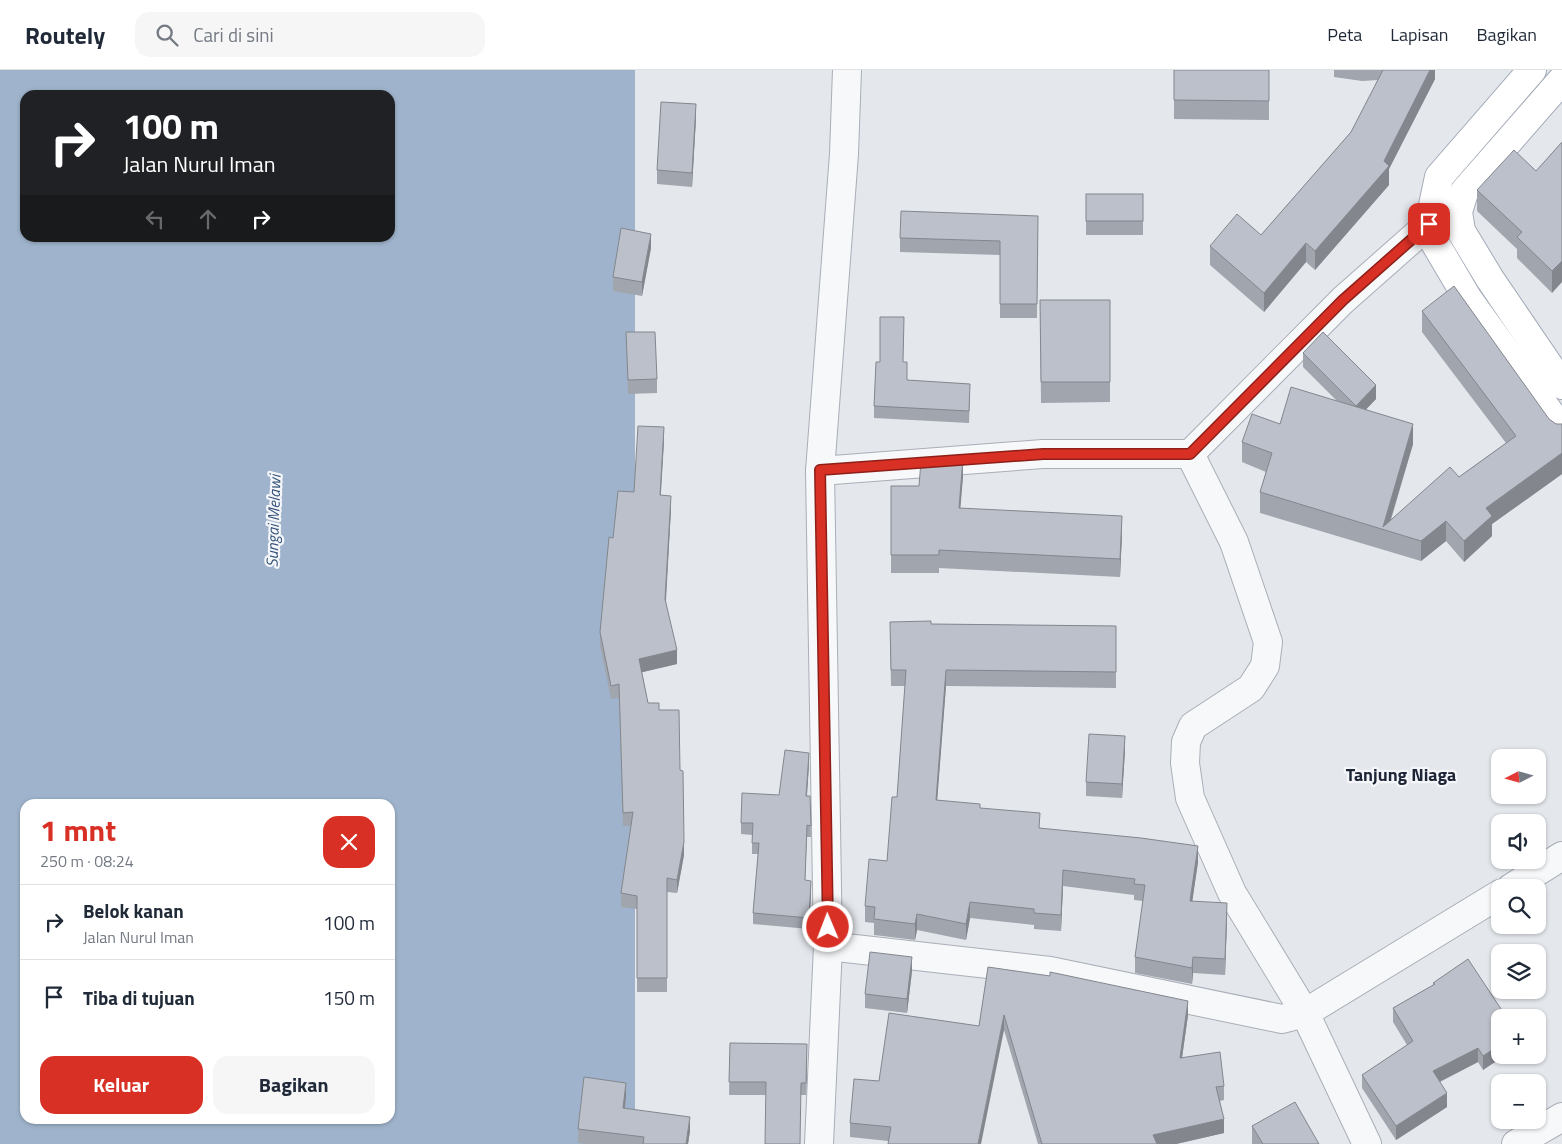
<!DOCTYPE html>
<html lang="id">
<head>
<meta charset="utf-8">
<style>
  body { margin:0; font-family:"Titillium Web",sans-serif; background:#f6f6f7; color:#1f2937; height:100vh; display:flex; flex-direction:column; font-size:19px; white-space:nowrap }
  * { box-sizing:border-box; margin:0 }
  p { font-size:16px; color:#747a83 }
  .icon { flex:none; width:28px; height:28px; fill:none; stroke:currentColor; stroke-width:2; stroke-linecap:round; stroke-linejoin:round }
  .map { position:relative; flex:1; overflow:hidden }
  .panel { position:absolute; left:20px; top:729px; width:375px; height:325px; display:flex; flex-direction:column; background:#fff; border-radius:15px; box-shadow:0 1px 4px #0004 }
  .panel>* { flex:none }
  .banner { position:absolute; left:20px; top:20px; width:375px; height:152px; border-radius:15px; box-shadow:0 1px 4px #0004; background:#202124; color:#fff; overflow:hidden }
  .needle { width:32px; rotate:264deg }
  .controls { position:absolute; left:1491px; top:679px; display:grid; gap:10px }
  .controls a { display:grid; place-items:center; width:55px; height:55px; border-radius:10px; background:#fff; box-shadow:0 1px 4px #0004; font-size:25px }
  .pin { position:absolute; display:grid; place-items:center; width:42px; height:42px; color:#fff; margin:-21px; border-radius:10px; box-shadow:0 2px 8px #0006 }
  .me { position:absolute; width:55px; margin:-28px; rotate:359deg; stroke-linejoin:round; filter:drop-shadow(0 0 4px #0008) }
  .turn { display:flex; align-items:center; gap:18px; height:105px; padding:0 20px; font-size:22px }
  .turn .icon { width:65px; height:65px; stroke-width:2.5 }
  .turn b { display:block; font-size:35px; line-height:42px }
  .lanes { display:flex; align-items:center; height:48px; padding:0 20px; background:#0003; justify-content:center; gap:25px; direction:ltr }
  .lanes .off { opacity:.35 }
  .round { display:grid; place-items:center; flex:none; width:52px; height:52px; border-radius:15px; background:#f6f6f7 }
  .overview { display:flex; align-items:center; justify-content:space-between; height:85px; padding:0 20px }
  h1 { font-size:30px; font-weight:700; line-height:38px; color:#d93025 }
  .primary-button { display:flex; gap:10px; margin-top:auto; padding:10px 20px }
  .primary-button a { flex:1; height:58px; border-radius:15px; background:#d93025; color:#fff; font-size:20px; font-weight:700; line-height:58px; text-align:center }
  .primary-button a+a { background:#f6f6f7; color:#1f2937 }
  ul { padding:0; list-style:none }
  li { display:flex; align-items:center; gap:15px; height:75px; padding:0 20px; border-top:1px solid #e0e1e3 }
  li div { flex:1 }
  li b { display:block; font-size:19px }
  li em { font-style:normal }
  header { display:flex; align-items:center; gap:30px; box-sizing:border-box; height:70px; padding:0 25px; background:#fff; border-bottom:1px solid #e0e1e3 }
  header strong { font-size:24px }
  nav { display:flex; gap:28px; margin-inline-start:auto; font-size:18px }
  .search { width:350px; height:45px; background:#f6f6f7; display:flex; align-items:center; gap:12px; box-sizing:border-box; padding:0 18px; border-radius:15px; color:#747a83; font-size:19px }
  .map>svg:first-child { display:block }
  .water { fill:#9fb4cc; fill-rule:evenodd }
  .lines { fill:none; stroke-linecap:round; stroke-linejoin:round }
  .street-casing { stroke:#a9aeb7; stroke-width:30 }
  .primary-casing { stroke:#a3abb8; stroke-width:30 }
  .street { stroke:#f7f8fa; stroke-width:28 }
  .primary { stroke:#fff; stroke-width:28 }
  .wall { fill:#a1a5ae }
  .shaded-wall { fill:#83868d }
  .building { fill:#bbc0ca; stroke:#83868d }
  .route-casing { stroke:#8d1f18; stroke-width:12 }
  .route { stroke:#d93025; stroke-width:9 }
  .labels { text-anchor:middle; stroke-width:4.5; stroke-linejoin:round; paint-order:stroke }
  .water-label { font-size:16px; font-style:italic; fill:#34527a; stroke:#f4f6f9 }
  .quarter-label { font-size:18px; font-weight:bold; fill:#1d2536; stroke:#f4f6f9 }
</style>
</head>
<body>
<header>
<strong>Routely</strong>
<div class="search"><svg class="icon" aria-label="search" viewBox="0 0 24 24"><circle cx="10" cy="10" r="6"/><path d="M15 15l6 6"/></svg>Cari di sini</div>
<nav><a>Peta</a><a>Lapisan</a><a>Bagikan</a></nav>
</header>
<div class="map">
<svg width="1562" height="1074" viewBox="0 0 1562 1074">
  <rect width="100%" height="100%" fill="#e4e7ec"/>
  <!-- water -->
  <path class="water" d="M 0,0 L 635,0 L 635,1074 L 0,1074 ZM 25,25 L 390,25 L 390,168 L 25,168 ZM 25,734 L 390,734 L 390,1049 L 25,1049 Z"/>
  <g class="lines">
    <defs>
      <g id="street">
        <path d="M 1190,384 L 1234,472 L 1268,572 L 1265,596 L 1251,618 L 1193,656 L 1186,672 L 1185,693 L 1190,728 L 1232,823 L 1305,943 L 1367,1074"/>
        <path d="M 820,401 L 1043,384 L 1190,384 L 1343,230 L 1429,154"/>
        <path d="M 1511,818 L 1562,786"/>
        <path d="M 828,876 L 1050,901 L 1282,949 L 1305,943 L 1500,824"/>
        <path d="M 819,1074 L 828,876 L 820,401 L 844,84 L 847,0"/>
        <path d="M 1516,1074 L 1562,1047"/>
      </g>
      <g id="primary">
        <path d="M 1532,0 L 1439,107 L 1429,154 L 1435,173 L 1468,229 L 1562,360"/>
        <path d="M 1562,10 L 1464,122 L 1458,142 L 1461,161 L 1490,209 L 1562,315"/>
      </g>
    </defs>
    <!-- street casing -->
    <use href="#street" class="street-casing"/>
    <!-- primary casing -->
    <use href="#primary" class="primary-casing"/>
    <!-- street -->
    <use href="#street" class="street"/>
    <!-- primary -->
    <use href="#primary" class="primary"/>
  </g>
  <!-- wall -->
  <g class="wall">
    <path d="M 1174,0 L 1269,0 L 1269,50 L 1174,49 Z"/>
    <path d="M 1334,0 L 1435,0 L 1435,9 L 1389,99 L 1389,115 L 1315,200 L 1306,192 L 1264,242 L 1210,195 L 1210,176 L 1261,165 L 1351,62 L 1378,10 L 1362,11 L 1334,7 Z"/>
    <path d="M 696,48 L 692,117 L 657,114 L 657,100 Z"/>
    <path d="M 1562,72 L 1552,223 L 1517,188 L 1517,179 L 1477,141 L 1477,120 L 1536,101 Z"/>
    <rect x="1086" y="124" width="57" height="41"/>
    <path d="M 1038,146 L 1037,248 L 1000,248 L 1000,185 L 900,182 L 900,168 Z"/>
    <path d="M 651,178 L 642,226 L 613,221 L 613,207 Z"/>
    <path d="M 1040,230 L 1110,230 L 1110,332 L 1041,333 Z"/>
    <path d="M 1422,241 L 1549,349 L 1556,354 L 1562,354 L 1562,404 L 1492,454 L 1492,466 L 1464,492 L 1446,471 L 1421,491 L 1260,443 L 1260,422 L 1266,402 L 1242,392 L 1242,372 L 1280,354 L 1337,331 L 1303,297 L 1303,283 L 1376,329 L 1366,339 L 1413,374 L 1391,450 L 1459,407 L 1506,373 L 1422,262 Z"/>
    <path d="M 626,262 L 657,309 L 657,323 L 628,324 Z"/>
    <path d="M 880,292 L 903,292 L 907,310 L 970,325 L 969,353 L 874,348 L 874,336 Z"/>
    <path d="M 664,371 L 660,426 L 671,439 L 666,532 L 677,594 L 642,602 L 648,633 L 659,640 L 680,700 L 684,785 L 677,823 L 667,822 L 667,922 L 637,922 L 637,839 L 621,837 L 621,823 L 631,756 L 623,756 L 619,628 L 611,629 L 600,575 L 600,562 L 613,468 L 634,422 Z"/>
    <path d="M 963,406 L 960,438 L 1122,464 L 1120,507 L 939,498 L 939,503 L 891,503 L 891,416 L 919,416 Z"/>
    <path d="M 931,554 L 1116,556 L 1116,618 L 946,616 L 937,730 L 980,738 L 1040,758 L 1198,792 L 1192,831 L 1227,849 L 1225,905 L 1193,903 L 1192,914 L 1135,903 L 1135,887 L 1143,831 L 1134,830 L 1134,825 L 1063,816 L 1061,861 L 1034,859 L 1034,855 L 970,848 L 966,870 L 917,860 L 915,870 L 874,865 L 874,853 L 865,852 L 865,836 L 887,791 L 897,727 L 905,616 L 891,616 L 890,568 Z"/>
    <path d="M 1125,680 L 1122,728 L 1086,726 L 1086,712 Z"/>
    <path d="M 809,694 L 807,726 L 810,726 L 811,767 L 807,767 L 805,810 L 811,822 L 809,859 L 753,854 L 753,843 L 758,784 L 752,784 L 752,765 L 741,764 L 741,753 L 779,725 Z"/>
    <path d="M 988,897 L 1188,945 L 1182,988 L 1224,1016 L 1224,1030 L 1220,1031 L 1224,1063 L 1176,1074 L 1038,1074 L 1004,960 L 888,1071 L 850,1067 L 850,1053 L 879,1011 L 979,956 Z"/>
    <path d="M 912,901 L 907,943 L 865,938 L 865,924 Z"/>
    <path d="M 1433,913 L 1507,948 L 1483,1000 L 1478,992 L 1440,1012 L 1447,1037 L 1396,1070 L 1362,1018 L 1362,1005 L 1407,975 L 1393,952 L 1393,938 L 1433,915 Z"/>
    <path d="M 730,973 L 807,987 L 806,1025 L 729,1025 Z"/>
    <path d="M 626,1027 L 625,1038 L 690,1061 L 688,1074 L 588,1074 L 578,1073 L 578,1059 Z"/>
    <path d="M 1252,1056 L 1319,1074 L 1252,1074 Z"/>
  </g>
  <!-- shaded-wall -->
  <g class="shaded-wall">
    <path d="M 1430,0 L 1435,0 L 1435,9 L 1389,99 L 1389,115 L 1315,200 L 1315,181 L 1384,91 Z"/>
    <path d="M 696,34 L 696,48 L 692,117 L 692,103 Z"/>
    <path d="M 651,164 L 651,178 L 642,226 L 642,212 Z"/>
    <path d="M 1306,173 L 1306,192 L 1264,242 L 1264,223 Z"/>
    <path d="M 1562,191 L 1562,212 L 1552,223 L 1552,201 Z"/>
    <path d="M 1376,315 L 1376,329 L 1356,350 L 1356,336 Z"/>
    <path d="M 1413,354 L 1413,374 L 1387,461 L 1383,457 Z"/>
    <path d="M 664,357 L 664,371 L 660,439 L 660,425 Z"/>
    <path d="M 1562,383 L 1562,404 L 1492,454 L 1492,466 L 1464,492 L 1464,471 L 1486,438 Z"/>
    <path d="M 963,388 L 963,406 L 959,455 L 959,438 Z"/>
    <path d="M 671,426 L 671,439 L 665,543 L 665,529 Z"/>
    <path d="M 1122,446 L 1122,464 L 1120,507 L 1120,489 Z"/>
    <path d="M 1446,451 L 1446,471 L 1421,491 L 1421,471 Z"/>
    <path d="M 677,580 L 677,594 L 639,603 L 639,589 Z"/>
    <path d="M 946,600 L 946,616 L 936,746 L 936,730 Z"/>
    <path d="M 1125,666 L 1125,680 L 1122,728 L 1122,714 Z"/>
    <path d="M 809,683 L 809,694 L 806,737 L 806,726 Z"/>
    <path d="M 684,772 L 684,785 L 677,823 L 677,810 Z"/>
    <path d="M 1198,776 L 1198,792 L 1190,847 L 1190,831 Z"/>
    <path d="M 1063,800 L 1063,816 L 1061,861 L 1061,845 Z"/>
    <path d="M 811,811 L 811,822 L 809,859 L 809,848 Z"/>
    <path d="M 970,832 L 970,848 L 966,870 L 966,854 Z"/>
    <path d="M 1227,833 L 1227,849 L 1225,905 L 1225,889 Z"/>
    <path d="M 917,844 L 917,860 L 915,870 L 915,854 Z"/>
    <path d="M 912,887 L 912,901 L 907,943 L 907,929 Z"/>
    <path d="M 1193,887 L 1193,903 L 1192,914 L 1192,898 Z"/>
    <path d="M 1188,931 L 1188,945 L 1180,1002 L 1180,988 Z"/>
    <path d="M 1004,945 L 1004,960 L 981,1074 L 978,1074 Z"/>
    <path d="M 807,974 L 807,987 L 806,1025 L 806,1013 Z"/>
    <path d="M 1500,975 L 1500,985 L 1506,985 L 1483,1000 L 1483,986 Z"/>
    <path d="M 1478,978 L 1478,992 L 1433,1015 L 1433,1001 Z"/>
    <path d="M 626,1013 L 626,1027 L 623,1052 L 623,1038 Z"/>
    <path d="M 1447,1023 L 1447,1037 L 1396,1070 L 1396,1056 Z"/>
    <path d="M 690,1047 L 690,1061 L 688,1074 L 686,1074 Z"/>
    <path d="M 1224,1049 L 1224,1063 L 1176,1074 L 1153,1074 L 1153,1065 Z"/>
  </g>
  <!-- building -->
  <g class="building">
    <path d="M 1174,0 L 1269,0 L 1269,31 L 1174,30 Z"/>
    <path d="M 1383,0 L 1430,0 L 1384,91 L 1389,96 L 1315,181 L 1306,173 L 1264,223 L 1210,176 L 1237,144 L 1261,165 L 1351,62 Z"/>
    <path d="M 661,32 L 696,34 L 692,103 L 657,100 Z"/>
    <path d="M 1562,72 L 1562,191 L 1552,201 L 1517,167 L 1522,162 L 1477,120 L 1514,80 L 1536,101 Z"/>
    <rect x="1086" y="124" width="57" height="27"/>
    <path d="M 901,141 L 1038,146 L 1037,234 L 1000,234 L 1000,171 L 900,168 Z"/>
    <path d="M 621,158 L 651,164 L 642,212 L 613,207 Z"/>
    <path d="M 1454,216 L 1549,349 L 1556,354 L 1562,354 L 1562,383 L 1486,438 L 1492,446 L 1464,471 L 1446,451 L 1421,471 L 1260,422 L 1272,383 L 1242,372 L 1252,344 L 1280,354 L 1291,317 L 1413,354 L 1383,457 L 1450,397 L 1459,407 L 1516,366 L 1422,241 Z"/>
    <path d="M 1040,230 L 1110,230 L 1110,312 L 1041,312 Z"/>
    <path d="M 880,247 L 904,247 L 903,292 L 907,292 L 907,310 L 970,314 L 969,341 L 874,336 L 876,292 L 880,292 Z"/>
    <path d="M 626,262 L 655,262 L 657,309 L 628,310 Z"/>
    <path d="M 1323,262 L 1376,315 L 1356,336 L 1303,283 Z"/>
    <path d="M 638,356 L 664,357 L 660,425 L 671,426 L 665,529 L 677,580 L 639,589 L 648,633 L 659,633 L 659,640 L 679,640 L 680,700 L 683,701 L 684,772 L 677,810 L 667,808 L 667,908 L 637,908 L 637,826 L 621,823 L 633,742 L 623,743 L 619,614 L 611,616 L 600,562 L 609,467 L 613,468 L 618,421 L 634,422 Z"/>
    <path d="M 963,388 L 959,438 L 1122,446 L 1120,489 L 939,480 L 939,485 L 891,485 L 891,416 L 919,416 L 921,391 Z"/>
    <path d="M 931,551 L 931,554 L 1116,556 L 1116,602 L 946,600 L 936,730 L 980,734 L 980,738 L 1040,743 L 1039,758 L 1141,768 L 1198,776 L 1190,831 L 1227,833 L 1225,889 L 1193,887 L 1192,898 L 1135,887 L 1145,815 L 1134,814 L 1135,809 L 1063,800 L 1061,845 L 1034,843 L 1034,839 L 970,832 L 966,854 L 917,844 L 915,854 L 874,849 L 875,837 L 865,836 L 869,789 L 887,791 L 892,727 L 897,727 L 906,600 L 891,600 L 890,552 Z"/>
    <path d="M 1089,664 L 1125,666 L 1122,714 L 1086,712 Z"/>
    <path d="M 785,680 L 809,683 L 806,726 L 810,726 L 811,756 L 807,755 L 805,810 L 811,811 L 809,848 L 753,843 L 759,773 L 752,773 L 753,753 L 741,753 L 742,723 L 779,725 Z"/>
    <path d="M 870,882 L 912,887 L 907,929 L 865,924 Z"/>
    <path d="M 1468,889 L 1507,948 L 1500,948 L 1500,975 L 1483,986 L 1478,978 L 1433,1001 L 1447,1023 L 1396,1056 L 1362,1005 L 1413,971 L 1393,938 L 1435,914 L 1433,913 Z"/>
    <path d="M 988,897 L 1050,906 L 1050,902 L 1188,931 L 1180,988 L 1220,982 L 1224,1016 L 1216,1017 L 1224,1049 L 1153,1065 L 1157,1074 L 1042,1074 L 1004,945 L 978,1074 L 888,1074 L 891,1057 L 850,1053 L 854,1009 L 879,1011 L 889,943 L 979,956 Z"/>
    <path d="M 730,973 L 807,974 L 806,1013 L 801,1013 L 800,1074 L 765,1074 L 766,1012 L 729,1012 Z"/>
    <path d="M 584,1007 L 626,1013 L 623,1038 L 690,1047 L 686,1074 L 643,1074 L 644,1067 L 578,1059 Z"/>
    <path d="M 1295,1032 L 1319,1074 L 1263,1074 L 1252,1056 Z"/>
  </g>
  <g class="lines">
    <defs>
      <path id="route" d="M 828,857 L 820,400 L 1043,384 L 1190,384 L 1343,230 L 1429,154"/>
    </defs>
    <!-- route casing -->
    <use href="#route" class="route-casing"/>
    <!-- route -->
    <use href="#route" class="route"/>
  </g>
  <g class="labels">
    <!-- water labels -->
    <g class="water-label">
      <text transform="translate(273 451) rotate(-88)" y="6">Sungai Melawi</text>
    </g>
    <!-- quarter labels -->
    <g class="quarter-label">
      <text x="1401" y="711">Tanjung Niaga</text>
    </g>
  </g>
</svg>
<div class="controls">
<a><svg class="needle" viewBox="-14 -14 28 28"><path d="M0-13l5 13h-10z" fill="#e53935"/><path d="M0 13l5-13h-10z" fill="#747a83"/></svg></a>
<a><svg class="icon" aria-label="sound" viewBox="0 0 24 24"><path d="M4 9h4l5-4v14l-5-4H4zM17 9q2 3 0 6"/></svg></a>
<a><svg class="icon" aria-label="search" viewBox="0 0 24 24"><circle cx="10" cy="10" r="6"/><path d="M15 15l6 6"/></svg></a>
<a><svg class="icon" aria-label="layers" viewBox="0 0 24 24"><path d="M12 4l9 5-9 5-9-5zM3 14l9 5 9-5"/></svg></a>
<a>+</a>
<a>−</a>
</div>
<div class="pin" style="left:1429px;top:154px;background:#d93025"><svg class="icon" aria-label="arrive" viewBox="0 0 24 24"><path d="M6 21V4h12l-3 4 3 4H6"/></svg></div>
<svg class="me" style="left:828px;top:857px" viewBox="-20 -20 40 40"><circle r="17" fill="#d93025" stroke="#fff" stroke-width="3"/><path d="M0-11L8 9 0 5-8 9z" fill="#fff"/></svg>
<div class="banner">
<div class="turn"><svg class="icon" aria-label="right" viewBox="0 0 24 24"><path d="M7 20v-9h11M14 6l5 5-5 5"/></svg><div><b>100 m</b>Jalan Nurul Iman</div></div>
<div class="lanes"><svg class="icon off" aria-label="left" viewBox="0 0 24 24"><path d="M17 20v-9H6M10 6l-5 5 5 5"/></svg><svg class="icon off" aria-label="ahead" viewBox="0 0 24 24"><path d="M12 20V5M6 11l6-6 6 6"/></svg><svg class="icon" aria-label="right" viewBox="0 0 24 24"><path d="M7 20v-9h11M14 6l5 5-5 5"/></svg></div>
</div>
<section class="panel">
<div class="overview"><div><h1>1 mnt</h1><p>250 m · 08:24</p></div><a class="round" style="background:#d93025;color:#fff"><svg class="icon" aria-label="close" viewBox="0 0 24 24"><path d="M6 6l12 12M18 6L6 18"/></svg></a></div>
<ul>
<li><svg class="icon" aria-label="right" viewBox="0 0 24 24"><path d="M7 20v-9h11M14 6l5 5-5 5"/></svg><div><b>Belok kanan</b><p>Jalan Nurul Iman</p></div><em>100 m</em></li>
<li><svg class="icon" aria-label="arrive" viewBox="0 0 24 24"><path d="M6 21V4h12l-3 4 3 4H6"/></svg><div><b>Tiba di tujuan</b></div><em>150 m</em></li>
</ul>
<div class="primary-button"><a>Keluar</a><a>Bagikan</a></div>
</section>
</div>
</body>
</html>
